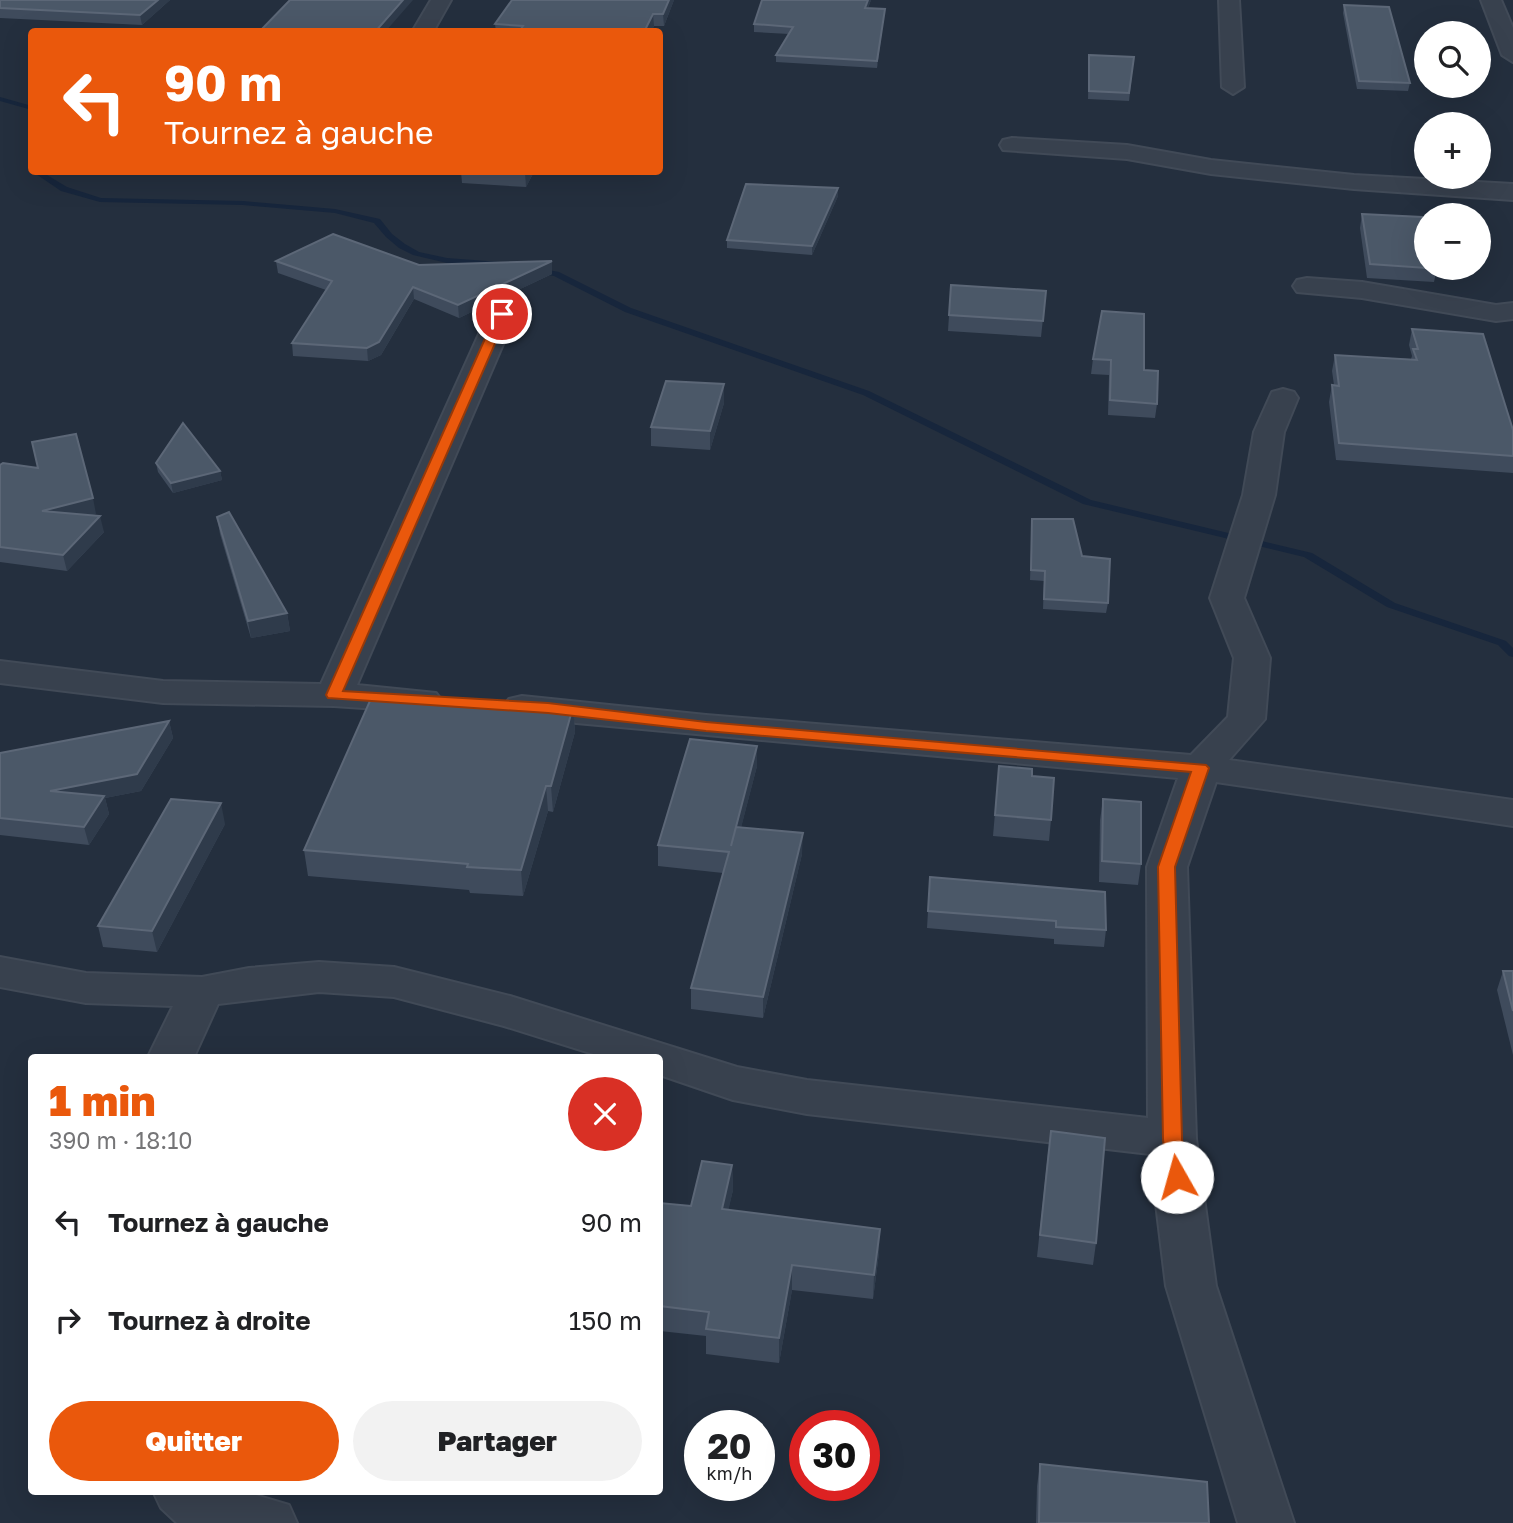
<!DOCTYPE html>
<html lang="fr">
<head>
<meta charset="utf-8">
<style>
  body { margin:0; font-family:"Golos Text",sans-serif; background:#f2f2f2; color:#202124; height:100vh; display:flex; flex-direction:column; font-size:26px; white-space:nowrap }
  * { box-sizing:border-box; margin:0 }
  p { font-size:23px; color:#757577 }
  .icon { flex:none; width:38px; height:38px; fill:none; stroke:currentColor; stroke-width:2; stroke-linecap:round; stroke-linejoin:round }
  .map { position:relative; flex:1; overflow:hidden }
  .side { position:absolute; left:28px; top:1054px; width:635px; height:441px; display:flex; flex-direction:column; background:#fff; border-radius:7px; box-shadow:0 7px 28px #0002 }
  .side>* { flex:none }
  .guide { position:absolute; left:28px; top:28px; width:635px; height:147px; border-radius:7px; box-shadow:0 7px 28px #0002; background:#ea580c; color:#fff; overflow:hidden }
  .buttons { position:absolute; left:1414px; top:21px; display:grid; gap:14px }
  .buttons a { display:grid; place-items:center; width:77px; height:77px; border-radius:50%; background:#fff; box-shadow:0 7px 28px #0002; font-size:35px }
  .speed { position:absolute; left:684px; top:1410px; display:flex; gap:14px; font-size:35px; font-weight:700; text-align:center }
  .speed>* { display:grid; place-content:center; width:91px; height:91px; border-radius:50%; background:#fff; box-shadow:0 7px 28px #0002; line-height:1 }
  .speed small { font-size:18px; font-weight:400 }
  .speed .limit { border:10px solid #d22; background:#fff; color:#111 }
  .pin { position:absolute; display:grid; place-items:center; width:60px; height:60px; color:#fff; margin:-30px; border:4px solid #fff; border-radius:50%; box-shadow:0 2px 7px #0007 }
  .me { position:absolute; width:77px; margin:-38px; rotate:353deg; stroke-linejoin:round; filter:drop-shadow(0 0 5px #0008) }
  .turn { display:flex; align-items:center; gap:24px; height:147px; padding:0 21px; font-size:32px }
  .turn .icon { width:91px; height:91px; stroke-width:2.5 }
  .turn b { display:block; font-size:49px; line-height:60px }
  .round { display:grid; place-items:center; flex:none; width:74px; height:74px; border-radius:37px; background:#f2f2f2 }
  .summary { display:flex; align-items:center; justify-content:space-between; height:119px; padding:0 21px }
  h1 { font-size:42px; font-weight:800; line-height:52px; color:#ea580c }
  .button { display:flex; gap:14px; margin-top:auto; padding:14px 21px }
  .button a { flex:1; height:80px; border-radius:42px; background:#ea580c; color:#fff; font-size:28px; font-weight:800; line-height:80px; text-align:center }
  .button a+a { background:#f2f2f2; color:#202124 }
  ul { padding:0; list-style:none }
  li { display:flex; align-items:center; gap:21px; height:98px; padding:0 21px }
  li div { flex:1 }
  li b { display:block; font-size:26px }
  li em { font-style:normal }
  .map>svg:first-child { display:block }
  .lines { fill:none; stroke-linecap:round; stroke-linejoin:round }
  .stream { fill:#17263c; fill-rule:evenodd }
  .street-casing { stroke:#414a57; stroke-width:4 }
  .street { fill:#38414e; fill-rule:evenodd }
  .wall { fill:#3f4b5c }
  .shaded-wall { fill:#2f3b4b }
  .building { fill:#4b5868; stroke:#5c6777; stroke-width:2 }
  .route { fill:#ea580c; stroke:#983908; stroke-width:2 }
</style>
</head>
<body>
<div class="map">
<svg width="1513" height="1523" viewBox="0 0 1513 1523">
  <rect width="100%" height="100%" fill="#242f3e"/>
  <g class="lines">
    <!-- stream -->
    <g class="stream">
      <path d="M 0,97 L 32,106 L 32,110 L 0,101 Z"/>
      <path d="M 32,114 L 32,164 L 28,162 L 28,116 Z"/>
      <path d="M 33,172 L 42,172 L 67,187 L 101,198 L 243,201 L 335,209 L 380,219 L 392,234 L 405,244 L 419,252 L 447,258 L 500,262 L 504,265 L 500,268 L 447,263 L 413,255 L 399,248 L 386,237 L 374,223 L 335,213 L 243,205 L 100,202 L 61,191 Z"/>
      <path d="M 538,268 L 559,272 L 631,308 L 869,391 L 1091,500 L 1312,553 L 1395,603 L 1506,641 L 1513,648 L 1513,657 L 1509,656 L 1498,645 L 1387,607 L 1304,557 L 1083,504 L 863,395 L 625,312 L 554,276 L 535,273 L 534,271 Z"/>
    </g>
    <defs>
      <g id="street">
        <path d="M 431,0 L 451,0 L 433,32 L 412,32 Z"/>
        <path d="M 1219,0 L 1239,0 L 1244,87 L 1233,94 L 1222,87 Z"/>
        <path d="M 1481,0 L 1501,0 L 1513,28 L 1513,62 L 1502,55 Z"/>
        <path d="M 1012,138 L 1127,145 L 1211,160 L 1354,175 L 1513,184 L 1513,200 L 1354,189 L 1211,174 L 1127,159 L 1003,150 L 1000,145 L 1003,140 Z"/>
        <path d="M 1307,278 L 1362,282 L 1496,305 L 1513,303 L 1513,319 L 1496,321 L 1362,298 L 1297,292 L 1293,286 L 1297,280 Z"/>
        <path d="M 502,306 L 512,308 L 516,314 L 357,685 L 436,693 L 442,701 L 436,709 L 423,712 L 334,706 L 163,703 L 0,683 L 0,661 L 163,681 L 321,684 L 488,314 L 492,308 Z"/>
        <path d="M 1283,389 L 1294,392 L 1298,398 L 1284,432 L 1275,495 L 1244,598 L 1270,658 L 1265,719 L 1229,760 L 1513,800 L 1513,826 L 1216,782 L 1187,867 L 1196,1139 L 1216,1286 L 1294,1523 L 1238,1523 L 1166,1286 L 1150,1154 L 807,1114 L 733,1100 L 660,1075 L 660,1057 L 603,1057 L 504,1026 L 394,997 L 319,992 L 218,1004 L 194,1057 L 148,1057 L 173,1006 L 86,1003 L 0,987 L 0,957 L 86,973 L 202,977 L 249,968 L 319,962 L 394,967 L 510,996 L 737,1067 L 807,1080 L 1148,1118 L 1147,867 L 1178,778 L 522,718 L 509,715 L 503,707 L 509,699 L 522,696 L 706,715 L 1191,755 L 1228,717 L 1234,658 L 1210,598 L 1243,495 L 1254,432 L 1272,392 Z"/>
        <path d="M 153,1491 L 242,1491 L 289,1505 L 297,1523 L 177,1523 L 161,1508 Z"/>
      </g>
    </defs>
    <!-- street casing -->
    <use href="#street" class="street-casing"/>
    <!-- street -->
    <use href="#street" class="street"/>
  </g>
  <!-- wall -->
  <g class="wall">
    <path d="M 0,0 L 170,0 L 142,25 L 0,18 Z"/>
    <path d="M 512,0 L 674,0 L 664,26 L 654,26 L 651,32 L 496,32 L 495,24 Z"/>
    <path d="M 762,0 L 871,0 L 868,8 L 884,16 L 877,68 L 776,62 L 776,55 L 789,34 L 754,32 L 754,24 Z"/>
    <path d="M 1344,5 L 1410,83 L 1408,91 L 1357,89 L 1343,13 Z"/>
    <path d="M 1089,55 L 1134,57 L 1129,101 L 1088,99 Z"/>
    <path d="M 461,172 L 534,172 L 526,187 L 462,183 Z"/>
    <path d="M 838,188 L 838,196 L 812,255 L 727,248 L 727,240 Z"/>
    <path d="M 1362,214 L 1437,268 L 1434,282 L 1367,278 L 1360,228 Z"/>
    <path d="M 276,261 L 419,265 L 552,274 L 459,318 L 414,299 L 381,355 L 368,361 L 293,356 L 292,343 L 326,290 L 278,273 Z"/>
    <path d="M 951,285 L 1046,291 L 1041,337 L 948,331 Z"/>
    <path d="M 1102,311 L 1144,370 L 1157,404 L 1155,418 L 1108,415 L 1109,375 L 1091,374 L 1093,359 Z"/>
    <path d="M 1412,329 L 1513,430 L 1513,473 L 1336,460 L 1329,402 L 1332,385 L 1334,385 L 1332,371 L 1335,355 L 1411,359 L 1412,356 L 1409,345 Z"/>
    <path d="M 724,384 L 724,403 L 710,450 L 651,446 L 651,427 Z"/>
    <path d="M 156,463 L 220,471 L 222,480 L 173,493 L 158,472 Z"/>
    <path d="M 0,465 L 96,514 L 90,515 L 104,532 L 67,571 L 0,562 Z"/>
    <path d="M 217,517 L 287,613 L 290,631 L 251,638 L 220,534 Z"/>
    <path d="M 1032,519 L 1082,556 L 1108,603 L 1106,613 L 1043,609 L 1044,581 L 1030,580 Z"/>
    <path d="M 573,707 L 575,732 L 553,812 L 548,811 L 523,896 L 470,893 L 469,890 L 308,876 L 304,850 Z"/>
    <path d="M 169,721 L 173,738 L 141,791 L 105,798 L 109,814 L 89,845 L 0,835 L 0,753 Z"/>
    <path d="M 757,766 L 741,827 L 802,854 L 763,1018 L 691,1009 L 691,988 L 723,873 L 658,866 L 658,845 Z"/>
    <path d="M 999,766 L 1032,776 L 1051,820 L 1049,841 L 993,836 Z"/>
    <path d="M 1103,799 L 1141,864 L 1138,885 L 1099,882 L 1100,820 Z"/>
    <path d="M 225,824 L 157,952 L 103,947 L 98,926 Z"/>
    <path d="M 930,877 L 1106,930 L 1104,947 L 1054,944 L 1054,939 L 927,928 Z"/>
    <path d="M 1503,971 L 1513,971 L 1513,1055 L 1497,990 Z"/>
    <path d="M 1048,1153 L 1096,1243 L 1093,1265 L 1037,1257 Z"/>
    <path d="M 732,1165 L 733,1190 L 728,1210 L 879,1253 L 873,1299 L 792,1290 L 779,1363 L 706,1354 L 706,1336 L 660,1331 L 660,1203 L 691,1206 Z"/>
    <path d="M 1040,1464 L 1209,1523 L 1036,1523 L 1037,1486 Z"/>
  </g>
  <!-- shaded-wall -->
  <g class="shaded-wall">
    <path d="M 158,0 L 170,0 L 142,25 L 140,15 Z"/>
    <path d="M 403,0 L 413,0 L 385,32 L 375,32 Z"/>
    <path d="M 669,0 L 674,0 L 664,26 L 663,14 Z"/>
    <path d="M 868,0 L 871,0 L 865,15 L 865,8 Z"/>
    <path d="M 885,9 L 884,16 L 877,68 L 877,61 Z"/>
    <path d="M 653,14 L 654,26 L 651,32 L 644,32 Z"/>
    <path d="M 525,172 L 534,172 L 526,187 Z"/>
    <path d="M 838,188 L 838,196 L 812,255 L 812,246 Z"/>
    <path d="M 552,261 L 552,274 L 459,318 L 458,305 Z"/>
    <path d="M 413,287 L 414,299 L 381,355 L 368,361 L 367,348 Z"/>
    <path d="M 724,384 L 724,403 L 710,450 L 710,431 Z"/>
    <path d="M 220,471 L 222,480 L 173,493 L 171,483 Z"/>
    <path d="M 93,498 L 96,514 L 46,527 L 42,511 Z"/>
    <path d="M 100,516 L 104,532 L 67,571 L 63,555 Z"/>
    <path d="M 287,613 L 290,631 L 251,638 L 248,621 Z"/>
    <path d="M 573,707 L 575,732 L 553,812 L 551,786 Z"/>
    <path d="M 169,721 L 173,738 L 141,791 L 105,798 L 109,814 L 89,845 L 84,827 L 50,791 Z"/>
    <path d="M 757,746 L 757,766 L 731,867 L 731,846 Z"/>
    <path d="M 546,786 L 548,811 L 523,896 L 521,870 Z"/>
    <path d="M 221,803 L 225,824 L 157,952 L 152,931 Z"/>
    <path d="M 803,833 L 802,854 L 763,1018 L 763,997 Z"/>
    <path d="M 732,1165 L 733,1190 L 723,1234 L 722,1209 Z"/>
    <path d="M 880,1229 L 879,1253 L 873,1299 L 874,1275 Z"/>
    <path d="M 792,1265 L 792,1290 L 779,1363 L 779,1338 Z"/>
  </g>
  <!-- building -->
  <g class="building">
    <path d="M 0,0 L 158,0 L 140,15 L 0,8 Z"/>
    <path d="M 290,0 L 403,0 L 375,32 L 343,30 L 342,32 L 259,32 Z"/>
    <path d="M 512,0 L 669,0 L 663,14 L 653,14 L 644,32 L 519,32 L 523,26 L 495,24 Z"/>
    <path d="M 762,0 L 868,0 L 865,8 L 885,9 L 877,61 L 776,55 L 793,27 L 754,24 Z"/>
    <path d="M 1344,5 L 1389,7 L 1410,83 L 1359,81 Z"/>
    <path d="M 1089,55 L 1134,57 L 1129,93 L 1089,91 Z"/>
    <path d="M 746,184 L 838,188 L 812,246 L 727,240 Z"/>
    <path d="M 1362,214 L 1422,217 L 1426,231 L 1426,268 L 1370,264 Z"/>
    <path d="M 333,234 L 419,265 L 552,261 L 458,305 L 413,287 L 379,342 L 367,348 L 292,343 L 332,281 L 276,261 Z"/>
    <path d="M 951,285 L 1046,291 L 1043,321 L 949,315 Z"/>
    <path d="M 1102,311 L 1144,314 L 1144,370 L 1158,371 L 1157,404 L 1110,400 L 1111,360 L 1093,359 Z"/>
    <path d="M 1412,329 L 1483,334 L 1513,430 L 1513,456 L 1339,443 L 1332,385 L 1339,386 L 1335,355 L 1417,360 L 1413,349 L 1418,349 Z"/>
    <path d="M 666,381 L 724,384 L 710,431 L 651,427 Z"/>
    <path d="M 183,423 L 220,471 L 171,483 L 156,463 Z"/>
    <path d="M 76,434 L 93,498 L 42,511 L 100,516 L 63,555 L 0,547 L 0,465 L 3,463 L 38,468 L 32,442 Z"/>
    <path d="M 229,512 L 287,613 L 248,621 L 217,517 Z"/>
    <path d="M 1032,519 L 1073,519 L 1082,556 L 1110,559 L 1108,603 L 1044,599 L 1045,571 L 1031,570 Z"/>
    <path d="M 373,694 L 573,707 L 551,786 L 546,786 L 521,870 L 467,867 L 468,864 L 304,850 Z"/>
    <path d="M 169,721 L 137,774 L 50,791 L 104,796 L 84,827 L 0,818 L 0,753 Z"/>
    <path d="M 690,739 L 757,746 L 731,846 L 736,827 L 803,833 L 763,997 L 691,988 L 729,852 L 658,845 Z"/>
    <path d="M 999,766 L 1032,769 L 1032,776 L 1054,778 L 1051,820 L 995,815 Z"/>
    <path d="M 171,799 L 221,803 L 152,931 L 98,926 Z"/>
    <path d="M 1103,799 L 1141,802 L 1141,864 L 1102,861 Z"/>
    <path d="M 930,877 L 1105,892 L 1106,930 L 1056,927 L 1056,921 L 928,911 Z"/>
    <path d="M 1503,971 L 1513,971 L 1513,1011 Z"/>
    <path d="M 1051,1131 L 1105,1138 L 1096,1243 L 1040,1235 Z"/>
    <path d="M 702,1161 L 732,1165 L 722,1209 L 880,1229 L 874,1275 L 792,1265 L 779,1338 L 706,1329 L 709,1312 L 660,1306 L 660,1203 L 691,1206 Z"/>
    <path d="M 1040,1464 L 1207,1482 L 1209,1523 L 1039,1523 Z"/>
  </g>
  <!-- route -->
  <path class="route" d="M 502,311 L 508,314 L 343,691 L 548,703 L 706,722 L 1206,765 L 1209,768 L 1175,867 L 1182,1139 L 1187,1177 L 1184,1182 L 1170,1182 L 1167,1177 L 1163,1139 L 1158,867 L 1191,772 L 706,731 L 548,713 L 328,698 L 326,695 L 496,314 Z"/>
</svg>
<div class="buttons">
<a><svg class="icon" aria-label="search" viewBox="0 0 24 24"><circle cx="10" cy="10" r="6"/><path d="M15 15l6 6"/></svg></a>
<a>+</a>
<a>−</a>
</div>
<div class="speed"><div>20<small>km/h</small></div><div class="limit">30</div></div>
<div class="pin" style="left:502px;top:314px;background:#d93025"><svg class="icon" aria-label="arrive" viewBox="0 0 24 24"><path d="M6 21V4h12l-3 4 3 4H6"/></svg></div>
<svg class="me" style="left:1177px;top:1177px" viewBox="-20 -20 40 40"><circle r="19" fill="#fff"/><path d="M0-13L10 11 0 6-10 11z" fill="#ea580c"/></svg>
<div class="guide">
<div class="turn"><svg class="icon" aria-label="left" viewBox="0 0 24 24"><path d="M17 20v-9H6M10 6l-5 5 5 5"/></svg><div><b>90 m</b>Tournez à gauche</div></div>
</div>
<section class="side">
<div class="summary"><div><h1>1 min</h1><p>390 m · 18:10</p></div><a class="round" style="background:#d93025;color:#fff"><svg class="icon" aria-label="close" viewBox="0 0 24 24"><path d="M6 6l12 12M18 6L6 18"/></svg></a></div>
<ul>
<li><svg class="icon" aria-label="left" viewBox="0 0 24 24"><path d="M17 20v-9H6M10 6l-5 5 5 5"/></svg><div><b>Tournez à gauche</b></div><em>90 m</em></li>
<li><svg class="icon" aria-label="right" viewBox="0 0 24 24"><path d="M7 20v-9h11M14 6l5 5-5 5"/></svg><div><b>Tournez à droite</b></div><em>150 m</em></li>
</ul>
<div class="button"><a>Quitter</a><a>Partager</a></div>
</section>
</div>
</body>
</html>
